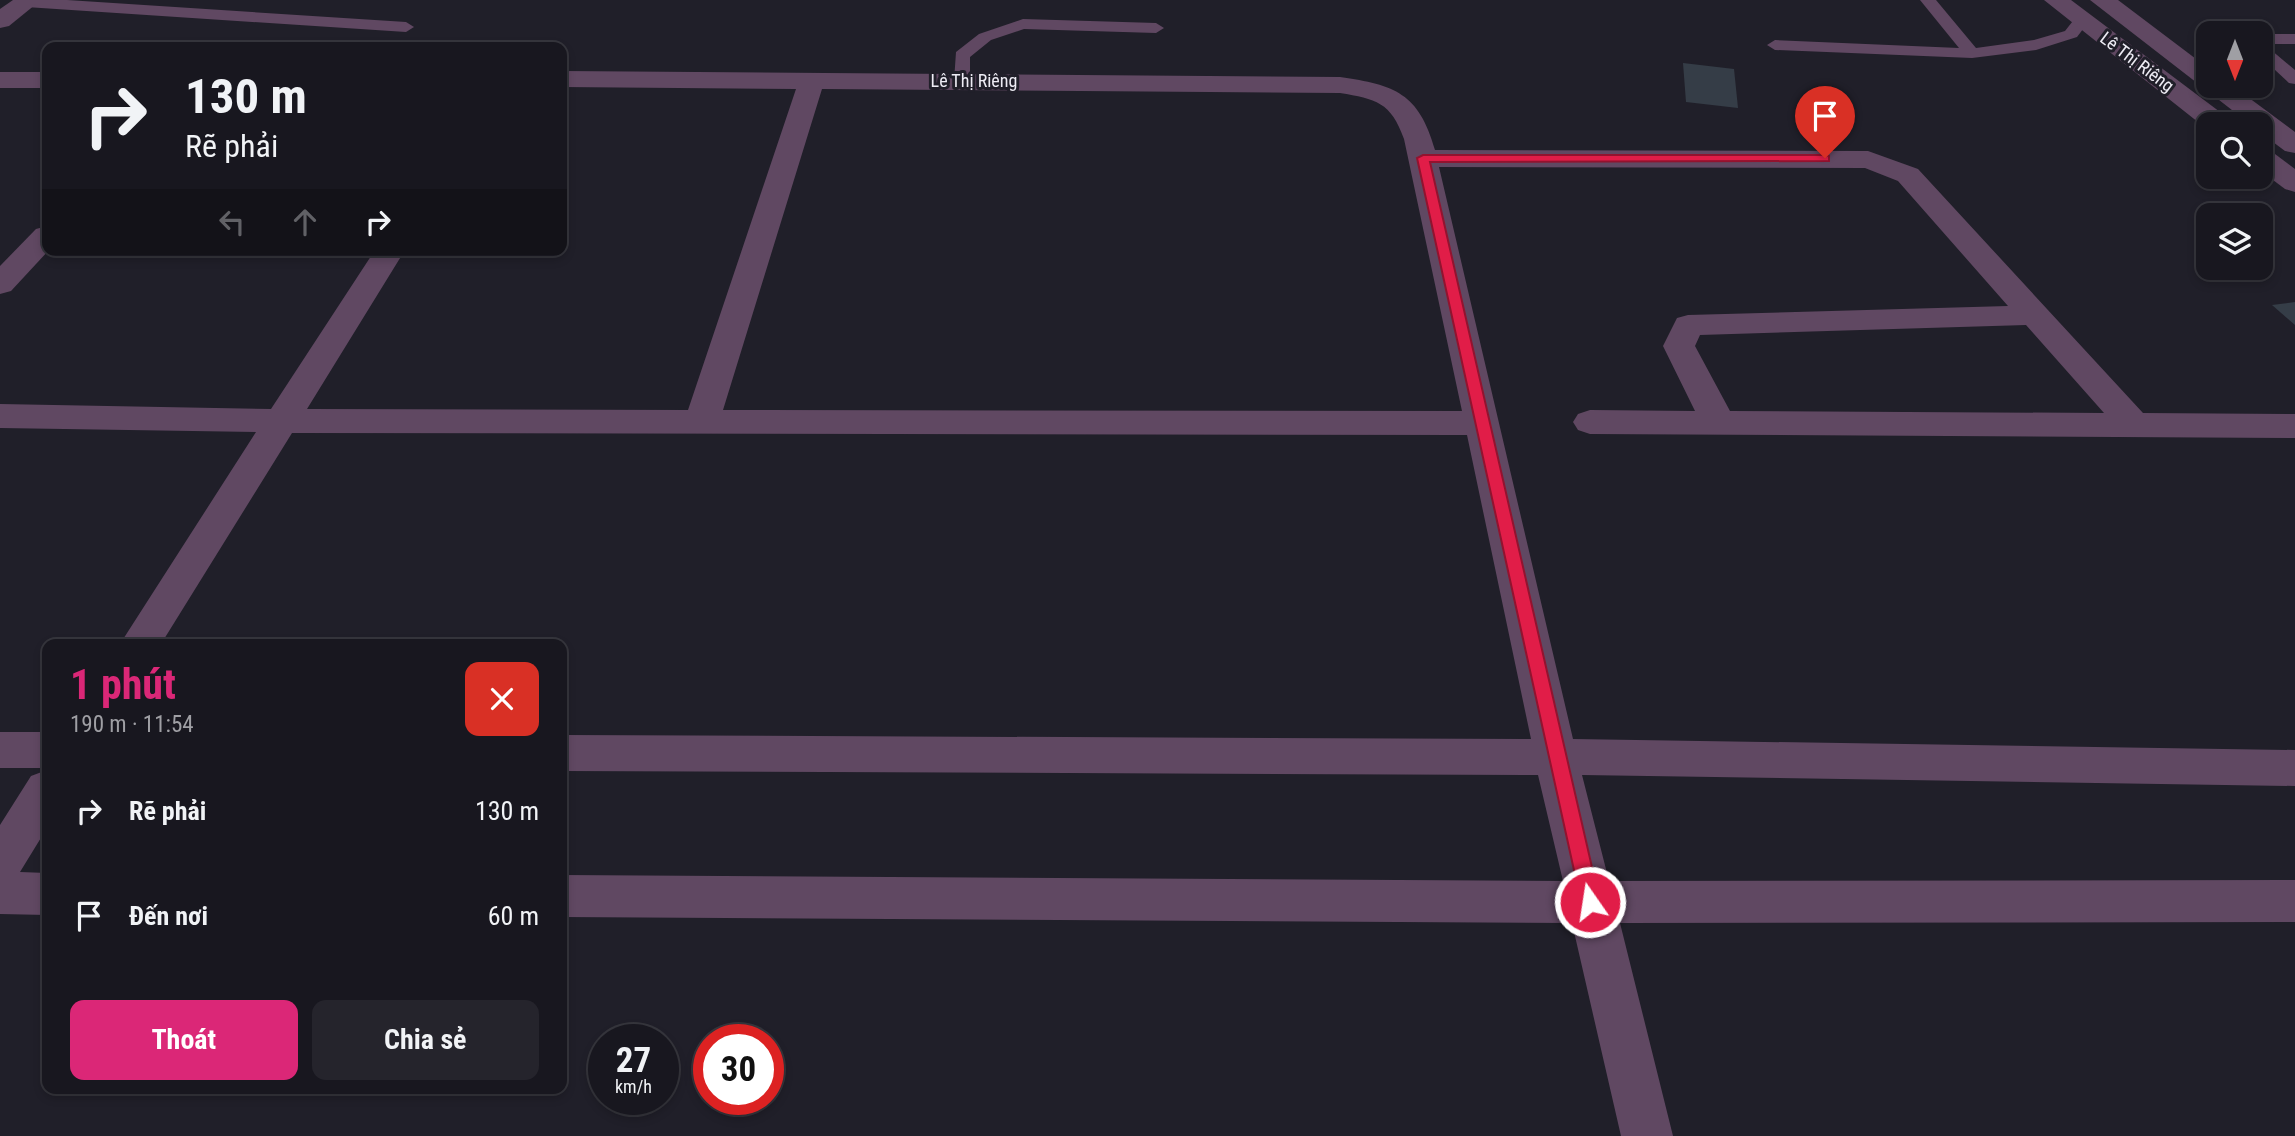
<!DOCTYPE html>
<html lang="vi">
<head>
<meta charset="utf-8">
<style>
  body { margin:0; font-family:"Roboto Condensed",sans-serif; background:#25242c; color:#f1f3f6; height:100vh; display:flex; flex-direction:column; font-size:26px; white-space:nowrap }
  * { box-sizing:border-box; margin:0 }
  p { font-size:23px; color:#9f9fa4 }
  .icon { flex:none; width:38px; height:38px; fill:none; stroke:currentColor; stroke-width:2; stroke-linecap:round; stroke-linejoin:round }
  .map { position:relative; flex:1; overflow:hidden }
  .panel { position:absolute; left:42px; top:639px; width:525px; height:455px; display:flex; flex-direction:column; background:#18171f; border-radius:14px; box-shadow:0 4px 10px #0003,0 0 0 2px #36363d }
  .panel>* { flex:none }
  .top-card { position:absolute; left:42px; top:42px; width:525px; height:214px; border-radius:14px; box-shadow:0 4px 10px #0003,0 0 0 2px #36363d; background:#18171f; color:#f1f3f6; overflow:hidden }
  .needle { width:46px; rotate:180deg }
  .fabs { position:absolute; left:2196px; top:21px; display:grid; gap:14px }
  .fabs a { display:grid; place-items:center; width:77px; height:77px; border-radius:14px; background:#18171f; box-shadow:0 4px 10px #0003,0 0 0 2px #36363d; font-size:35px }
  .speed { position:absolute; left:588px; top:1024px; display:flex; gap:14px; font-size:35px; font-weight:700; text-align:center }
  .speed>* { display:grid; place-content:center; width:91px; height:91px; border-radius:50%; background:#18171f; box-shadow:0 4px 10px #0003,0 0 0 2px #36363d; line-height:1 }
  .speed small { font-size:18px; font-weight:400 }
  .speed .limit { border:10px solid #d22; background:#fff; color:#111 }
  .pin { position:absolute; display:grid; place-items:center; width:60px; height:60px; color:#fff; margin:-72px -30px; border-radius:50% 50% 50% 0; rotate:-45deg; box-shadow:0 0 7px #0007 }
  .pin .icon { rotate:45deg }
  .me { position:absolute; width:77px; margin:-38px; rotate:347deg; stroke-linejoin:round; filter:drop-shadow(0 0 5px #0008) }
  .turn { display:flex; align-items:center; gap:24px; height:147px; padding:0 28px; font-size:32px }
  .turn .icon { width:91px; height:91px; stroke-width:2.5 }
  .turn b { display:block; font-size:49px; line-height:60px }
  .lanes { display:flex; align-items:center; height:66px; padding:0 28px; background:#0003; justify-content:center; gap:35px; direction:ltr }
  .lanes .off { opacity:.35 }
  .round { display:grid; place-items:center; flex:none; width:74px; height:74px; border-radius:14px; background:#25242c }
  .head { display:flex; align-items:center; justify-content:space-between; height:119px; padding:0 28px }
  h1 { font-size:42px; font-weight:700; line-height:52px; color:#db2777 }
  .button { display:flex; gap:14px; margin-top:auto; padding:14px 28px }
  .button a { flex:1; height:80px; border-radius:14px; background:#db2777; color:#fff; font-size:28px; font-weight:700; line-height:80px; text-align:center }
  .button a+a { background:#25242c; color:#f1f3f6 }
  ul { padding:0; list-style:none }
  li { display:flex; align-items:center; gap:21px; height:105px; padding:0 28px }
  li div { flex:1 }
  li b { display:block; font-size:26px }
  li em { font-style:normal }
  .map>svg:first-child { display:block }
  .building { fill:#353d47 }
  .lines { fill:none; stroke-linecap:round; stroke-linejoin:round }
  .service { fill:#604862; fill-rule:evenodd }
  .minor { fill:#604862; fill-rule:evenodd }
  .tertiary { fill:#604862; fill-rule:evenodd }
  .route { fill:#e11d48; stroke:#92132f; stroke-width:2 }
  .labels { text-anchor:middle; stroke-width:6; stroke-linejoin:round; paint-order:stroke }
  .far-street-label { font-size:18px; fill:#edecf4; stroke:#201f29 }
</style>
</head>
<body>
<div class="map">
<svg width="2295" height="1136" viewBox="0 0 2295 1136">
  <rect width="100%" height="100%" fill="#201f29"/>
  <!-- building -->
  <g class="building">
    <path d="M 1683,63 L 1734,69 L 1738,108 L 1686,102 Z"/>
    <path d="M 2295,302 L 2295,325 L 2272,305 Z"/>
  </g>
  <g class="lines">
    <!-- service -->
    <g class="service">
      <path d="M 20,0 L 67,0 L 406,22 L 414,27 L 406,32 L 26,7 L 21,5 Z"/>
      <path d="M 1920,0 L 1936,0 L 1976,48 L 2034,40 L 2065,31 L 2076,17 L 2088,17 L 2090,20 L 2077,37 L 2036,50 L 1972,58 L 1775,50 L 1767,45 L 1775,40 L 1959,48 Z"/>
      <path d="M 1023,19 L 1156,23 L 1164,28 L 1156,33 L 1024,29 L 991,40 L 970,57 L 970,81 L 968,85 L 956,85 L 954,81 L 956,52 L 979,34 Z"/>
      <path d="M 2261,34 L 2295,34 L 2295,44 L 2264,44 L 2295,70 L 2295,84 L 2289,83 L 2261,57 Z"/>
    </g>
    <!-- minor -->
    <g class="minor">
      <path d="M 13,0 L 41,0 L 9,26 L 0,28 L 0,9 Z"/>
      <path d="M 562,71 L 1340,77 C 1395,85 1419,93 1435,150 L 1868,151 L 1918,169 L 2143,413 L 2295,414 L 2295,438 L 1590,434 L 1578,430 L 1573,422 L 1578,414 L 1590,410 L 1695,411 L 1663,346 L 1677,318 L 1688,315 L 2008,306 L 1898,181 L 1865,168 L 1439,167 L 1573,739 L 2295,750 L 2295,786 L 1582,775 L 1609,881 L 2295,880 L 2295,922 L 1620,923 L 1673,1136 L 1621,1136 L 1572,923 L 562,917 L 562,875 L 1563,881 L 1538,775 L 562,771 L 562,735 L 1531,739 L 1467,435 L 292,433 L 161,644 L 120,644 L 256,432 L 0,428 L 0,404 L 271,409 L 375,250 L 405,250 L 307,409 L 688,410 L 796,89 L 562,87 ZM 822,89 L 1340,93 C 1376,99 1391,102 1404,139 L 1462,411 L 723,410 ZM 2026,325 L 2104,413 L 1730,411 L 1695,346 L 1700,335 Z"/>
      <rect x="0" y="72" width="47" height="16"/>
      <path d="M 47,226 L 49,250 L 11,291 L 0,294 L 0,266 L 36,229 Z"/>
      <rect x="0" y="732" width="47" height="36"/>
      <path d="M 47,770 L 47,828 L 20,872 L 47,873 L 47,915 L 0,914 L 0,825 L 31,776 Z"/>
    </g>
    <!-- tertiary -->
    <g class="tertiary">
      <path d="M 2044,0 L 2071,0 L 2228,118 L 2232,124 L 2208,124 L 2208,130 Z"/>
      <path d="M 2090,0 L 2118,0 L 2208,68 L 2208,86 L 2233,86 L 2295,132 L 2295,153 L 2285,151 L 2261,133 L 2261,124 L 2250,124 Z"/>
      <path d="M 2261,149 L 2271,151 L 2295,169 L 2295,192 L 2285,189 L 2261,171 Z"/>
    </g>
  </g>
  <!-- route -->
  <path class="route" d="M 1825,155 L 1829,156 L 1829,161 L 1430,162 L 1600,902 L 1597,908 L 1590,910 L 1583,908 L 1581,902 L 1417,158 L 1423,155 Z"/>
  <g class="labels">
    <!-- far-street labels -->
    <g class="far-street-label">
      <text transform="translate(2137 62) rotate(37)" y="6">Lê Thị Riêng</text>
      <text x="974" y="87">Lê Thị Riêng</text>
    </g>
  </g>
</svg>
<div class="fabs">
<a><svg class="needle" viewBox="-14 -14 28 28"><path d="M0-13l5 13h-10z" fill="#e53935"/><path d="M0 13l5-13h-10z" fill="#9f9fa4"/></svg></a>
<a><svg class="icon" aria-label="search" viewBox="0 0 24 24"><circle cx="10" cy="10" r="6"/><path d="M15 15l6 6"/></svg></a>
<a><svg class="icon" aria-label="layers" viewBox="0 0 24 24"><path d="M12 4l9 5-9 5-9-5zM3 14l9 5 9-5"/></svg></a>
</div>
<div class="speed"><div>27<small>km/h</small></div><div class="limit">30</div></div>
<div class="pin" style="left:1825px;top:158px;background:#d93025"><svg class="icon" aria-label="arrive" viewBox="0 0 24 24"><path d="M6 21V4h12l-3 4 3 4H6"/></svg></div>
<svg class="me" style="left:1590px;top:902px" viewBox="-20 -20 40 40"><circle r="17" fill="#e11d48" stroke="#fff" stroke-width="3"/><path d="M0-11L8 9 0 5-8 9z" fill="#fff"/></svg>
<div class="top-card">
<div class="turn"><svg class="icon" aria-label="right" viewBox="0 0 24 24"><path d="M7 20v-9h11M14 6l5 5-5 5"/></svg><div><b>130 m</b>Rẽ phải</div></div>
<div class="lanes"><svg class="icon off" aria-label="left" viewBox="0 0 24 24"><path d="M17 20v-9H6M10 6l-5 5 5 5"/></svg><svg class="icon off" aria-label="ahead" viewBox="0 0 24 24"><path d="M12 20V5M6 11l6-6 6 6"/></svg><svg class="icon" aria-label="right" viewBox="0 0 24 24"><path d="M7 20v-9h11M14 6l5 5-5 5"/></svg></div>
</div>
<section class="panel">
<div class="head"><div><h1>1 phút</h1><p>190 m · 11:54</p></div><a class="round" style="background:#d93025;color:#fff"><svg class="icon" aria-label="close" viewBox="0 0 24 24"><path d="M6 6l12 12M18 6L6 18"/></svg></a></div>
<ul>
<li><svg class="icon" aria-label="right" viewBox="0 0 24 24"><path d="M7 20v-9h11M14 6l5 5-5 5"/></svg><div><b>Rẽ phải</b></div><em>130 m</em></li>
<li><svg class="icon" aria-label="arrive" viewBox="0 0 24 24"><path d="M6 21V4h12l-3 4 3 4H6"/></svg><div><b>Đến nơi</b></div><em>60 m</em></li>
</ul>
<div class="button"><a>Thoát</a><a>Chia sẻ</a></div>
</section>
</div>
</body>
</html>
